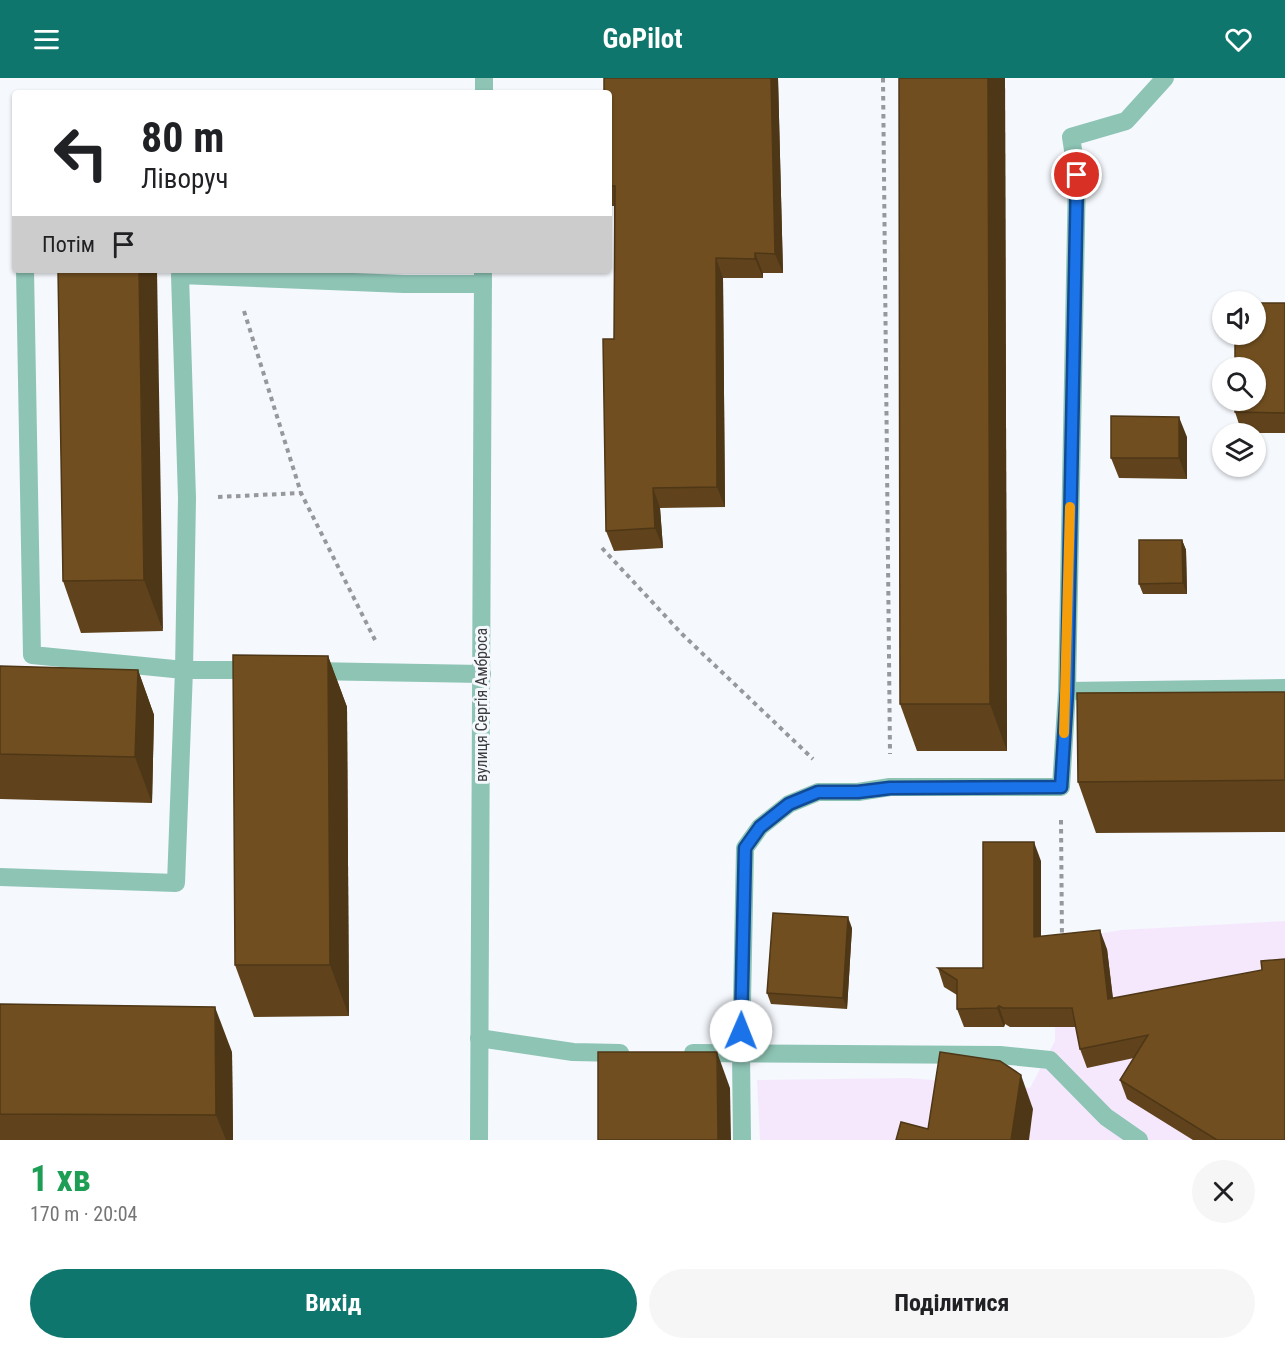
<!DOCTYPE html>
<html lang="uk">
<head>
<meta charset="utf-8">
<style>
  body { margin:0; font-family:"Roboto Condensed",sans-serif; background:#f6f6f6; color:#202124; height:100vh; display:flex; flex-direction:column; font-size:22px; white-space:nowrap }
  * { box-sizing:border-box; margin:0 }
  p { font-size:20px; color:#757577 }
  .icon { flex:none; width:33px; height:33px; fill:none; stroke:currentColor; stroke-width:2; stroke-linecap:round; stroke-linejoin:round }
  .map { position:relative; height:1062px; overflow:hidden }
  .drawer { display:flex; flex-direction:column; background:#fff; flex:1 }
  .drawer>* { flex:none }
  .guide { position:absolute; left:12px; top:12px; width:600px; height:183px; border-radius:6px; box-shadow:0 2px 4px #0004; background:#fff; color:#202124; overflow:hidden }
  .tools { position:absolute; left:1212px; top:213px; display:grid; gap:12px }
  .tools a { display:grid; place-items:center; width:54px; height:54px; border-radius:50%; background:#fff; box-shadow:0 2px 4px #0004; font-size:30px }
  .pin { position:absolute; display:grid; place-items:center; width:51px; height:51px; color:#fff; margin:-26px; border:3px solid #fff; border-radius:50%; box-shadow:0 2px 6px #0007 }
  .me { position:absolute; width:66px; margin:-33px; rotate:1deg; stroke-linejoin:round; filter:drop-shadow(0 0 4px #0008) }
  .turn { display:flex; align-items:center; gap:21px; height:126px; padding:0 30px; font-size:27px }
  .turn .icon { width:78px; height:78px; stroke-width:2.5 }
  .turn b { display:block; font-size:42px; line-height:51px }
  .then { display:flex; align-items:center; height:57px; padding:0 30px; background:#0003; gap:12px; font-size:22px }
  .round { display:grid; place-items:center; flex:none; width:63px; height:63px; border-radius:32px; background:#f6f6f6 }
  .summary { display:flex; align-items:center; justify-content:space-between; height:102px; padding:0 30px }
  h1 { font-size:36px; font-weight:700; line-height:45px; color:#1e9e55 }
  .cta { display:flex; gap:12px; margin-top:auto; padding:12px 30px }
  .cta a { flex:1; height:69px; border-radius:36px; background:#0f766e; color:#fff; font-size:24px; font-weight:700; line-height:69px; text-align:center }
  .cta a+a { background:#f6f6f6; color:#202124 }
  header { display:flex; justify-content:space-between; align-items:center; height:78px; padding:0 30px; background:#0f766e; color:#fff; font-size:27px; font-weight:700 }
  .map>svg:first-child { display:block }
  .industrial { fill:#f5e8fd }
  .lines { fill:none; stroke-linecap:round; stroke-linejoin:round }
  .path { stroke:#96989c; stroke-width:4; stroke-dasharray:4.5 4.5; stroke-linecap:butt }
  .lane { stroke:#8dc4b4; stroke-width:18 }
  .street { stroke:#8dc4b4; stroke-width:18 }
  .wall { fill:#60431c }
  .shaded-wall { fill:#4e3716 }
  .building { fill:#704e20; stroke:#4e3716; stroke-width:1.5 }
  .route-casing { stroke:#114b97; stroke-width:15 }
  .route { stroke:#1a73e8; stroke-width:10 }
  .slow { stroke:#f59e0b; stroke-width:10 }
  .labels { text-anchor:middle; stroke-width:6; stroke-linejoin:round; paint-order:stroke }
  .street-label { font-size:16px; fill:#3c3d3f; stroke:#f5f8fd }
</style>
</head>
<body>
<header><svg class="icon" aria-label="menu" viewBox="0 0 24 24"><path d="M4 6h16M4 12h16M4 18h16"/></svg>GoPilot<svg class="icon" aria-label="heart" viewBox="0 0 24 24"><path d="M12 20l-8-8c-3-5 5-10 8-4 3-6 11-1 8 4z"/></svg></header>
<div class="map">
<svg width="1285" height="1062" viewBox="0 0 1285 1062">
  <rect width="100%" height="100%" fill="#f5f8fd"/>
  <!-- industrial -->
  <path class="industrial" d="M 1285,843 L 1285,1062 L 760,1062 L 757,1002 L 908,1000 L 1030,1010 L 1055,963 L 1056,863 L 1121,852 Z"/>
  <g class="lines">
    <!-- path -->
    <g class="path">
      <path d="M 883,0 L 890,676"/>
      <path d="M 244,233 L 301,415 L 375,562"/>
      <path d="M 218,419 L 301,415"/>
      <path d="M 602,470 L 682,556 L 813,681"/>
      <path d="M 1061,742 L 1062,861"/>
    </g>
    <!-- lane -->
    <g class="lane">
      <path d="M 25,192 L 32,577 L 184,592 L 187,420 L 180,197 L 404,206 L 483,206"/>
      <path d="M 310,593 L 482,596"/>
      <path d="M 1067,613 L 1285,610"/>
      <path d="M 0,799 L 176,805 L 184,592 L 256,592"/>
      <path d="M 479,960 L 573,974 L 620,975"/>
      <path d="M 693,975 L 1000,977 L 1050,982 L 1106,1039 L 1139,1062"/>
      <path d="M 742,1062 L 741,976 L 745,770 L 760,749 L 789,726 L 818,714 L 858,714 L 890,709 L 1061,709 L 1067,613 L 1077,97 L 1071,59 L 1126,43 L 1165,0"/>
    </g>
    <!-- street -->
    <g class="street">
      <path d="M 484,15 L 484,0"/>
      <path d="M 479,1062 L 483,192"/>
    </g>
  </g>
  <!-- wall -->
  <g class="wall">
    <path d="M 604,0 L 778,0 L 783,195 L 763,195 L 763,200 L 723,200 L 725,429 L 660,430 L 663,470 L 614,473 L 606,453 L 614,261 L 614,128 L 611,128 L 609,123 L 609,15 Z"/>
    <path d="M 899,0 L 1005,0 L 1007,673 L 917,673 L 900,626 Z"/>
    <path d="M 58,192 L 163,553 L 81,555 L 63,503 Z"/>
    <path d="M 1285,225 L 1285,355 L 1242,355 L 1235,334 Z"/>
    <path d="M 1187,359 L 1187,401 L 1119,400 L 1111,380 Z"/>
    <path d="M 1182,462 L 1186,472 L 1187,516 L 1143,516 L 1139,506 Z"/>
    <path d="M 328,578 L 347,629 L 349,938 L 254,939 L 235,887 Z"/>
    <path d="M 0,588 L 138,592 L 154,637 L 152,725 L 0,721 Z"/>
    <path d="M 1285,614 L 1285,754 L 1096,755 L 1078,704 Z"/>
    <path d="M 1041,783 L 1041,858 L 1107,871 L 1113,920 L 1285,1062 L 1193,1062 L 1127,1021 L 1120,1002 L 1134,980 L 1087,990 L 1080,971 L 1076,949 L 1010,949 L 1005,946 L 1004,949 L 964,949 L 957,931 L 957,917 L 944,909 L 938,890 L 983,890 Z"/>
    <path d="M 852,850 L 847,931 L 771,926 L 767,915 Z"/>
    <path d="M 0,926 L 232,974 L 233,1062 L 0,1062 Z"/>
  </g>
  <!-- shaded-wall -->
  <g class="shaded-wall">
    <path d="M 771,0 L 778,0 L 783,195 L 775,176 Z"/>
    <path d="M 988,0 L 1005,0 L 1007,673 L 990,626 Z"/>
    <path d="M 755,175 L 763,195 L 763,200 L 755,181 Z"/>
    <path d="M 716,180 L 723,200 L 725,429 L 717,409 Z"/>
    <path d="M 139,192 L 157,192 L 163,553 L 144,502 Z"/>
    <path d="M 1179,339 L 1187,359 L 1187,401 L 1179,380 Z"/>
    <path d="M 653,410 L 660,430 L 663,470 L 655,450 Z"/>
    <path d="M 1182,462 L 1186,472 L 1187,516 L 1183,505 Z"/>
    <path d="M 328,578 L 347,629 L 349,938 L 330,887 Z"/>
    <path d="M 138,592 L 154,637 L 152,725 L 135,679 Z"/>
    <path d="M 1034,764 L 1041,783 L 1041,878 L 1034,859 Z"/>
    <path d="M 848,839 L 852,850 L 847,931 L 843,920 Z"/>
    <path d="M 1100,852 L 1107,871 L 1115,940 L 1108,921 Z"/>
    <path d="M 999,928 L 1005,946 L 1004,949 L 997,930 Z"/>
    <path d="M 215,929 L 232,974 L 233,1062 L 226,1062 L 216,1037 Z"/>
    <path d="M 717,974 L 730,1010 L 731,1062 L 718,1062 Z"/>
    <path d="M 1021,997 L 1033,1031 L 1029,1062 L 1011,1062 Z"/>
  </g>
  <!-- building -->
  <g class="building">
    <path d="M 604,0 L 771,0 L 775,176 L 755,175 L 755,181 L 716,180 L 717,409 L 653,410 L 655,450 L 606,453 L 603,261 L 614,261 L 615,108 L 609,108 L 609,15 L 604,15 Z"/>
    <path d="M 899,0 L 988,0 L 990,626 L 900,626 Z"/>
    <path d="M 58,192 L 139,192 L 144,502 L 63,503 Z"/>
    <path d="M 1256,225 L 1285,225 L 1285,335 L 1235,334 L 1235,322 L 1256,322 L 1256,290 L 1235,290 L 1235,256 L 1256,256 Z"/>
    <path d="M 1111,338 L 1179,339 L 1179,380 L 1111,380 Z"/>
    <path d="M 1139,462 L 1182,462 L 1183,505 L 1139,506 Z"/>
    <path d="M 233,577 L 328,578 L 330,887 L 235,887 Z"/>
    <path d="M 0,588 L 138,592 L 135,679 L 0,676 Z"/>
    <path d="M 1285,614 L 1285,702 L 1078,704 L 1077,615 Z"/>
    <path d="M 983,764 L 1034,764 L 1034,859 L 1100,852 L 1108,921 L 1262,892 L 1261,883 L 1285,881 L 1285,1062 L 1217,1062 L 1120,1002 L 1148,957 L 1080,971 L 1072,930 L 1003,930 L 999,928 L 997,930 L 957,931 L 957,902 L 938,890 L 983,890 Z"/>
    <path d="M 773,835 L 848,839 L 843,920 L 767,915 Z"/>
    <path d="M 0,926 L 215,929 L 216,1037 L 0,1036 Z"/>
    <path d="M 598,974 L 717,974 L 718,1062 L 598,1062 Z"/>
    <path d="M 940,974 L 1000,983 L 1021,997 L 1011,1062 L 896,1062 L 901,1044 L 928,1051 Z"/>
  </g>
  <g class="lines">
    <defs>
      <path id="route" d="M 741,953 L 745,770 L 760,749 L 789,726 L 818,714 L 858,714 L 890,710 L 1061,709 L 1067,613 L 1077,97"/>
    </defs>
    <!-- route casing -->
    <use href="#route" class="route-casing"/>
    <!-- route -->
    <use href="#route" class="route"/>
    <!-- slow -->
    <path class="slow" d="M 1064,655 L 1070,429"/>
  </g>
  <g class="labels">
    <!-- street labels -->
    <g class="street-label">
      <text transform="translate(481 627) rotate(-90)" y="6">вулиця Сергія Амброса</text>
    </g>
  </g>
</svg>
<div class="tools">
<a><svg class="icon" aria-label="sound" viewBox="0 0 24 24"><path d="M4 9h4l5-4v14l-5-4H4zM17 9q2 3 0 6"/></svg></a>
<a><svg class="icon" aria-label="search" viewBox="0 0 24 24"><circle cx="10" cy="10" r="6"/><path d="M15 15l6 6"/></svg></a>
<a><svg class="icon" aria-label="layers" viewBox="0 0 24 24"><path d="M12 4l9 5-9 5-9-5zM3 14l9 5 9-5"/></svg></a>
</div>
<div class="pin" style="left:1077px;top:97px;background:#d93025"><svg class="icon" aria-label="arrive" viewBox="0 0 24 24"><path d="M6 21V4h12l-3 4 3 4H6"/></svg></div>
<svg class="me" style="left:741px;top:953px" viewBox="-20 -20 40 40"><circle r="19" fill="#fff"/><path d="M0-13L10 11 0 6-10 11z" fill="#1a73e8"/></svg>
<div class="guide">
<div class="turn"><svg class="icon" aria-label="left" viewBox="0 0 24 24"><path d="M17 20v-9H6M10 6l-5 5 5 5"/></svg><div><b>80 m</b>Ліворуч</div></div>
<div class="then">Потім<svg class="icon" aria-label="arrive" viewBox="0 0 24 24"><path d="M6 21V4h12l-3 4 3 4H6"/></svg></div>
</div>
</div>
<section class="drawer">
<div class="summary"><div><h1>1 хв</h1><p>170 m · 20:04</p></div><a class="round"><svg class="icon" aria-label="close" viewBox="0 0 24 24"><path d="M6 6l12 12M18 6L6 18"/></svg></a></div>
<div class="cta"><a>Вихід</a><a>Поділитися</a></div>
</section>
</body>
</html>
